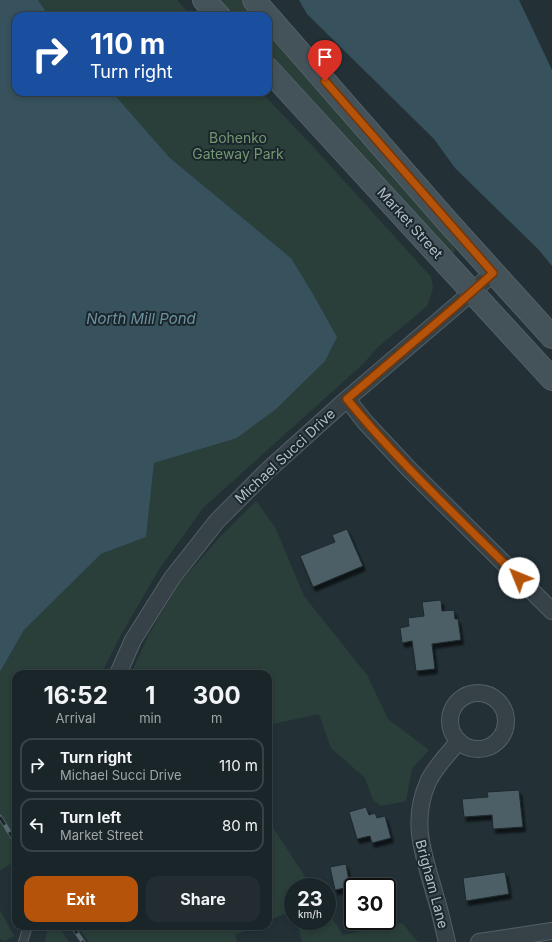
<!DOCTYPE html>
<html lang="en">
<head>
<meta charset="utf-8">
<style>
  body { margin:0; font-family:Inter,sans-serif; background:#232d31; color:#f1f3f6; height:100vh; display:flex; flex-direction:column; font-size:15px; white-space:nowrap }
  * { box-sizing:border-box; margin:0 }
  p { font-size:13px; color:#9fa5a8 }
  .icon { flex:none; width:22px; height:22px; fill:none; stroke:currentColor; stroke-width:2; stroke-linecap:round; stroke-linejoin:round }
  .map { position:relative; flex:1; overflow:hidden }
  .side { position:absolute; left:12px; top:670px; width:260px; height:260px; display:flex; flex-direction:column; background:#1a2529; border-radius:12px; box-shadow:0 2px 6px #0003,0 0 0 1px #384246 }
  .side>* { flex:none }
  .guide { position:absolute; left:12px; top:12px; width:260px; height:84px; border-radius:12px; box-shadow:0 2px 6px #0003,0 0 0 1px #384246; background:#1a4fa0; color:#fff; overflow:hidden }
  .speed { position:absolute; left:284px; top:878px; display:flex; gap:8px; font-size:20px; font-weight:700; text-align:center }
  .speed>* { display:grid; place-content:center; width:52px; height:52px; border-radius:50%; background:#1a2529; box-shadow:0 2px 6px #0003,0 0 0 1px #384246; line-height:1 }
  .speed small { font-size:10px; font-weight:400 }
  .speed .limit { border:2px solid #111; border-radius:6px; background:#fff; color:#111 }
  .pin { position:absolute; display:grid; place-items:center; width:34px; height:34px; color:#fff; margin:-41px -17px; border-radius:50% 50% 50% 0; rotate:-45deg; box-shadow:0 0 4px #0007 }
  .pin .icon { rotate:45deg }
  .me { position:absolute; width:44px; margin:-22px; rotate:315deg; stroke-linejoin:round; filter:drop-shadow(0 0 3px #0008) }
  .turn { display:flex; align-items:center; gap:14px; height:84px; padding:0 12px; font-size:18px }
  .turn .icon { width:52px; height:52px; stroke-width:2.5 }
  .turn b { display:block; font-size:28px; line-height:34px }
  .eta { display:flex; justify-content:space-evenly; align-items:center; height:68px; text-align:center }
  .eta b { font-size:24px; font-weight:700; line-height:28px }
  .button { display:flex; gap:8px; margin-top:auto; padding:8px 12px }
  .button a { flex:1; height:46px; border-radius:12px; background:#b45309; color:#fff; font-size:16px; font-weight:700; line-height:46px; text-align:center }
  .button a+a { background:#232d31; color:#f1f3f6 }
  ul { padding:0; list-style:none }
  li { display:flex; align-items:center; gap:12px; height:54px; margin:0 8px 6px; padding:0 4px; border:2px solid #384246; border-radius:12px }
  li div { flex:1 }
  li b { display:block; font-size:15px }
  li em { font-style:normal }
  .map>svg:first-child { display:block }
  .green { fill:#2a3f39 }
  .water { fill:#37525d }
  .building { fill:#4e5f66; stroke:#1d292e; filter:url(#shadow) }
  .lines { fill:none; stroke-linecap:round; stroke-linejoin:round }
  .lane-casing { stroke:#546065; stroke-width:10 }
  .street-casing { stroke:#546065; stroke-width:18 }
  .secondary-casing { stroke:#546065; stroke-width:24 }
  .lane { stroke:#364248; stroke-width:8 }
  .street { stroke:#364248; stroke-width:16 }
  .secondary { stroke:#44535a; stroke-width:22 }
  .rail-casing { stroke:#58686f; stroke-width:4.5 }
  .rail { stroke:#1b272c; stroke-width:3; stroke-dasharray:9; stroke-linecap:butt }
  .route-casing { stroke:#753606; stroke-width:10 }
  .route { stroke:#b45309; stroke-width:7 }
  .labels { text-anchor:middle; stroke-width:4; stroke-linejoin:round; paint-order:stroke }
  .park-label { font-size:14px; fill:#739871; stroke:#1b272c }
  .street-label { font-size:14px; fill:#b1bec4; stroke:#1b272c }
  .water-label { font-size:15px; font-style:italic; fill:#6c92a1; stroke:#1b272c }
</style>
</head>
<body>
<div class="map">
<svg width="552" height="942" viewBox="0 0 552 942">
  <defs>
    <filter id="shadow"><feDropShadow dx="2.5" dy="4.5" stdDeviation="1" flood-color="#0009"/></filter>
  </defs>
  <rect width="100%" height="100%" fill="#233137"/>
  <!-- green -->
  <g class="green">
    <path d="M 38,0 L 177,0 L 191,16 L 49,16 Z"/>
    <path d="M 216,0 L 243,0 L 257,16 L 231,16 Z"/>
    <path d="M 268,29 L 447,236 L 456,251 L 451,254 L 268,55 Z"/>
    <path d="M 112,92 L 261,92 L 307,140 L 415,259 L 431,277 L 433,288 L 427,306 L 378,347 L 363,364 L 203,508 L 160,568 L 122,633 L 101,674 L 16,674 L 16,861 L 0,870 L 0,672 L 24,630 L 101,554 L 146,537 L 154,463 L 237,438 L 291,258 L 170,158 Z"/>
    <path d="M 256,501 L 275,527 L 304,596 L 367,675 L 388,719 L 429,750 L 412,769 L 406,801 L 381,806 L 373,800 L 365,778 L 331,748 L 319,714 L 268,725 L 268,674 L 131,674 L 148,636 L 178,585 L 220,537 Z"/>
    <path d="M 268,817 L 270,823 L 312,887 L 293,887 L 293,910 L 268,921 Z"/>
    <path d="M 0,910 L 14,936 L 5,941 L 0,939 Z"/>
    <path d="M 327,911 L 343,935 L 402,923 L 418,942 L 302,942 L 297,921 L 327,921 Z"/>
    <path d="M 48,926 L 58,926 L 69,942 L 45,942 Z"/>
    <path d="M 77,926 L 257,926 L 235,935 L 237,942 L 89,942 Z"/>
  </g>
  <!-- water -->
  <g class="water">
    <path d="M 0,0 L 38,0 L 49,16 L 16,16 L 16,92 L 112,92 L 170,158 L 291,258 L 314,296 L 337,337 L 325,361 L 276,409 L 237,438 L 154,463 L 146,537 L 101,554 L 24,630 L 0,672 Z"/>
    <path d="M 299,0 L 519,0 L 552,70 L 552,266 L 539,250 L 455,168 L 434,139 L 307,14 Z"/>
  </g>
  <!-- building -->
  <g class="building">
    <path d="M 347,529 L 363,566 L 313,587 L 300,556 L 335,542 L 332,535 Z"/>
    <path d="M 441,600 L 442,611 L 454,610 L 455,619 L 458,619 L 461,640 L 432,644 L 435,669 L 416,671 L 412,641 L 402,643 L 400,628 L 409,626 L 408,618 L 424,616 L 422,602 Z"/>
    <path d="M 519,790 L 523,827 L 493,829 L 492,815 L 464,817 L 462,799 L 488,797 L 487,792 Z"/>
    <path d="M 366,807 L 369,815 L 375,813 L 377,818 L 385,816 L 391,838 L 372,843 L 370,836 L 357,839 L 349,812 Z"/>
    <path d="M 346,864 L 350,887 L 335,890 L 330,867 Z"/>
    <path d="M 505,872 L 509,894 L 466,901 L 463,878 Z"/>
  </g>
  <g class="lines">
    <defs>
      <path id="lane" d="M 23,942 L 28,926"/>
      <g id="street">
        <path d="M 347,399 L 365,422 L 409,469 L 552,611"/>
        <path d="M 118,674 L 133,640 L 172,578 L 217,521 L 268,470 L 347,399 L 457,305 L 493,273"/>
        <circle cx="478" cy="721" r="28"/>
        <path d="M 447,942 C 443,926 440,910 435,895 C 424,855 410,823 428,782 C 435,767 448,754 459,741"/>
        <path d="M 479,942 L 552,931"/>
      </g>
      <g id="secondary">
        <path d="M 204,0 L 219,16"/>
        <path d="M 254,0 L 447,221 L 552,337"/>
        <path d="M 268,69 L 552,379"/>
      </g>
    </defs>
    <!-- lane casing -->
    <use href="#lane" class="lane-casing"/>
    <!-- street casing -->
    <use href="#street" class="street-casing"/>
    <!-- secondary casing -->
    <use href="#secondary" class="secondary-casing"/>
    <!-- lane -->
    <use href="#lane" class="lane"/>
    <!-- street -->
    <use href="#street" class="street"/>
    <!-- secondary -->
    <use href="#secondary" class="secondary"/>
    <defs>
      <g id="rail">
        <path d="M 0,817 L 16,843"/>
        <path d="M 72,926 L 83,942"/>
      </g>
    </defs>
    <!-- rail casing -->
    <use href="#rail" class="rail-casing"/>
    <!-- rail -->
    <use href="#rail" class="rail"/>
  </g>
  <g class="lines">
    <defs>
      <path id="route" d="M 325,81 L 493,273 L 457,305 L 347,399 C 399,463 460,519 519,578"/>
    </defs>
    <!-- route casing -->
    <use href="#route" class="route-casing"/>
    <!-- route -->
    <use href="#route" class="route"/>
  </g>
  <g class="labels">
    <!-- park labels -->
    <g class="park-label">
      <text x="238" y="143">Bohenko<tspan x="238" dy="16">Gateway Park</tspan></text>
    </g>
    <!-- street labels -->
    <g class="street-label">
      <text transform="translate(410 223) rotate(48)" y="5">Market Street</text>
      <text transform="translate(285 456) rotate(-43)" y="5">Michael Succi Drive</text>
      <text transform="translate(432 884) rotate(75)" y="5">Brigham Lane</text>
    </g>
    <!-- water labels -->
    <g class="water-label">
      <text x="141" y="324">North Mill Pond</text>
    </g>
  </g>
</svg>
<div class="speed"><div>23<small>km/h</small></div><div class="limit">30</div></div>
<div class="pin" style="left:325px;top:81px;background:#d93025"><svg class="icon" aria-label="arrive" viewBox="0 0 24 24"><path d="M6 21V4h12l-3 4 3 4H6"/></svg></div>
<svg class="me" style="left:519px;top:578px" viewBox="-20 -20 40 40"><circle r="19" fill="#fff"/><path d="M0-13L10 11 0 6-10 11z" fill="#b45309"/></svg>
<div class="guide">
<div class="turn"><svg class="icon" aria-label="right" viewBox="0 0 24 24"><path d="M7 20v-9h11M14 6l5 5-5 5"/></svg><div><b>110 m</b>Turn right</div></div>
</div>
<section class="side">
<div class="eta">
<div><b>16:52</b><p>Arrival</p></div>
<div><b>1</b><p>min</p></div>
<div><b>300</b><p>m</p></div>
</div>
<ul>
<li><svg class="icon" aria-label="right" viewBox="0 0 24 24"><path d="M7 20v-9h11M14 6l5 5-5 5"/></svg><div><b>Turn right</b><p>Michael Succi Drive</p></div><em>110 m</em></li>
<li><svg class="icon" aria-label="left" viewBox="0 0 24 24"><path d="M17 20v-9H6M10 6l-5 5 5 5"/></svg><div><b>Turn left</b><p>Market Street</p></div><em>80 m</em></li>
</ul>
<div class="button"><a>Exit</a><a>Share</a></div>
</section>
</div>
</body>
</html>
